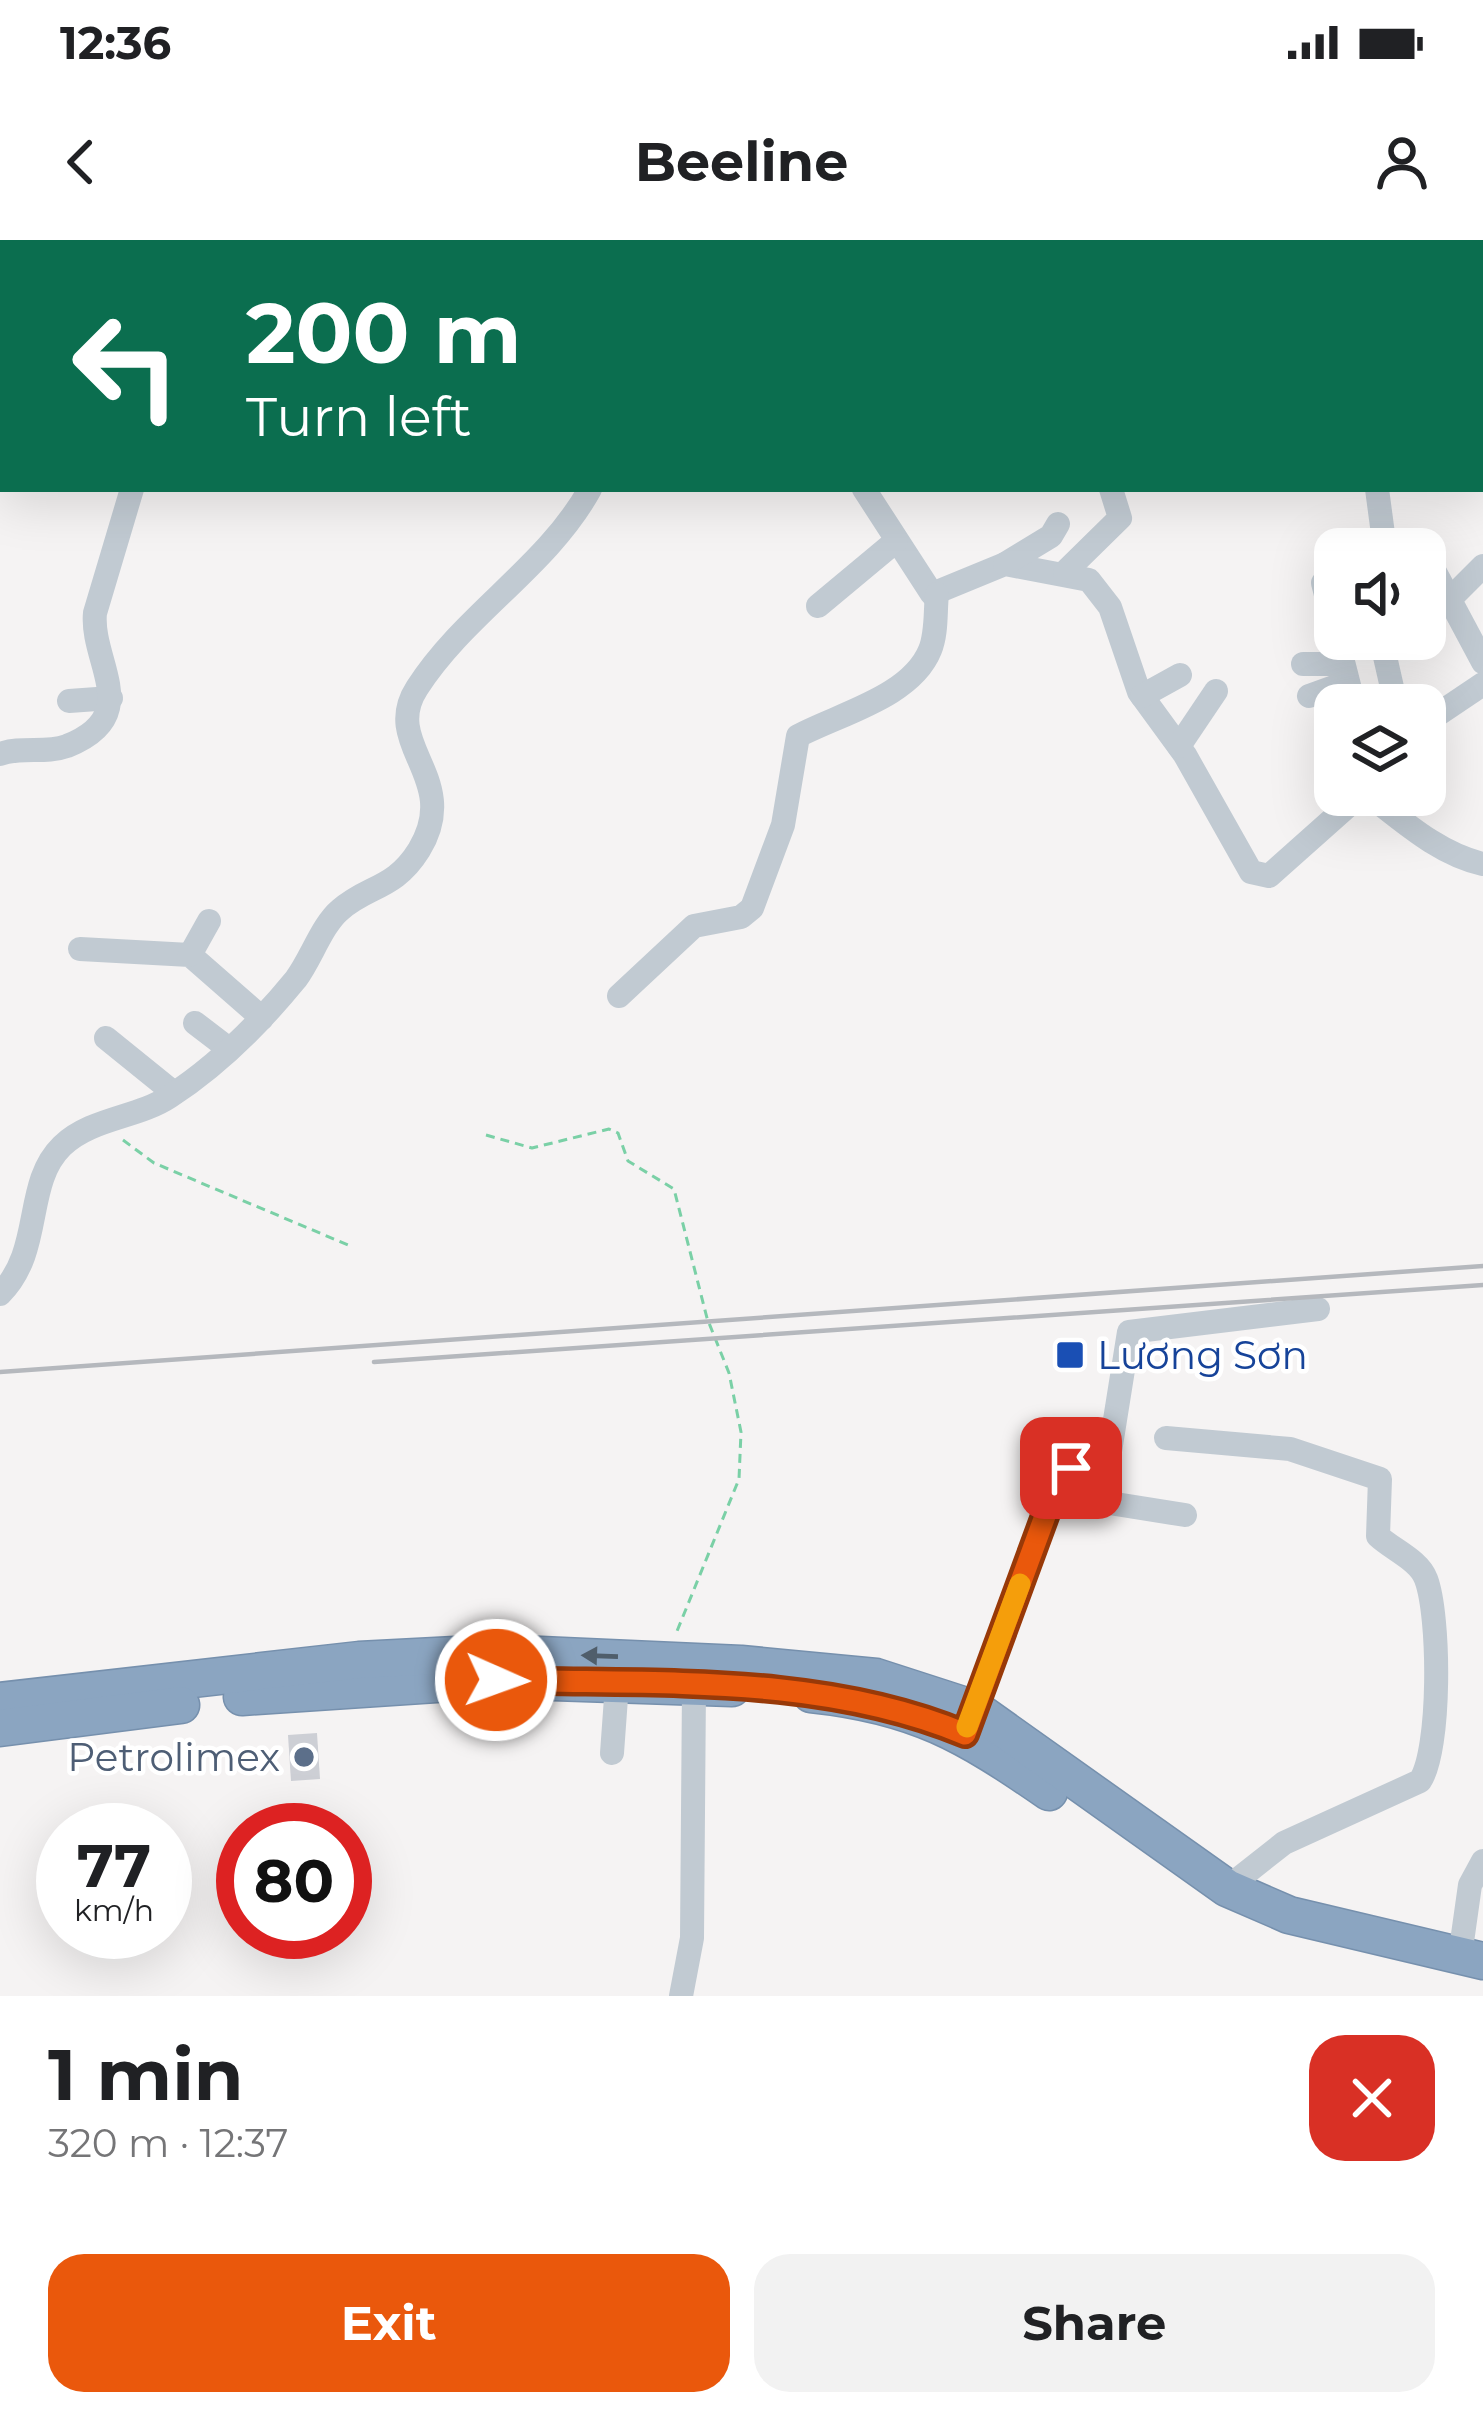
<!DOCTYPE html>
<html lang="en">
<head>
<meta charset="utf-8">
<style>
  body { margin:0; font-family:Montserrat,sans-serif; background:#f2f2f2; color:#202124; height:100vh; display:flex; flex-direction:column; font-size:45px; white-space:nowrap }
  * { box-sizing:border-box; margin:0 }
  p { font-size:39px; color:#757577 }
  .icon { flex:none; width:66px; height:66px; fill:none; stroke:currentColor; stroke-width:2; stroke-linecap:round; stroke-linejoin:round }
  .map { position:relative; height:1756px; overflow:hidden }
  .side { display:flex; flex-direction:column; background:#fff; flex:1 }
  .side>* { flex:none }
  .hud { position:absolute; left:0px; top:0px; width:1485px; height:252px; box-shadow:0 12px 48px #0002; background:#0b6e4f; color:#fff; overflow:hidden }
  .controls { position:absolute; left:1314px; top:288px; display:grid; gap:24px }
  .controls a { display:grid; place-items:center; width:132px; height:132px; border-radius:24px; background:#fff; box-shadow:0 12px 48px #0002; font-size:60px }
  .speed { position:absolute; left:36px; top:1563px; display:flex; gap:24px; font-size:60px; font-weight:700; text-align:center }
  .speed>* { display:grid; place-content:center; width:156px; height:156px; border-radius:50%; background:#fff; box-shadow:0 12px 48px #0002; line-height:1 }
  .speed small { font-size:30px; font-weight:400 }
  .speed .limit { border:18px solid #d22; background:#fff; color:#111 }
  .pin { position:absolute; display:grid; place-items:center; width:102px; height:102px; color:#fff; margin:-51px; border-radius:24px; box-shadow:0 6px 18px #0006 }
  .me { position:absolute; width:132px; margin:-66px; rotate:92deg; stroke-linejoin:round; filter:drop-shadow(0 0 9px #0008) }
  .turn { display:flex; align-items:center; gap:42px; height:252px; padding:0 48px; font-size:54px }
  .turn .icon { width:156px; height:156px; stroke-width:2.5 }
  .turn b { display:block; font-size:84px; line-height:102px }
  .round { display:grid; place-items:center; flex:none; width:126px; height:126px; border-radius:36px; background:#f2f2f2 }
  .summary { display:flex; align-items:center; justify-content:space-between; height:204px; padding:0 48px }
  h1 { font-size:72px; font-weight:700; line-height:90px }
  .action { display:flex; gap:24px; margin-top:auto; padding:24px 48px }
  .action a { flex:1; height:138px; border-radius:36px; background:#ea580c; color:#fff; font-size:48px; font-weight:700; line-height:138px; text-align:center }
  .action a+a { background:#f2f2f2; color:#202124 }
  .status { display:flex; justify-content:space-between; align-items:center; height:84px; padding:0 60px; background:#fff; direction:ltr }
  .status svg { height:33px; fill:currentColor }
  header { display:flex; justify-content:space-between; align-items:center; height:156px; padding:0 48px; background:#fff; font-size:54px; font-weight:700 }
  .map>svg:first-child { display:block }
  .building { fill:#cdcfd5 }
  .lines { fill:none; stroke-linecap:round; stroke-linejoin:round }
  .highway-casing { stroke:#7690ad; stroke-width:39 }
  .path { stroke:#7ad0a6; stroke-width:3; stroke-dasharray:9 6; stroke-linecap:butt }
  .minor { stroke:#c1cad2; stroke-width:24 }
  .highway { stroke:#8ba5c1; stroke-width:36 }
  .rail { stroke:#b5b8bd; stroke-width:4.5 }
  .oneway { fill:#505e6b }
  .route-casing { stroke:#983908; stroke-width:30 }
  .route { stroke:#ea580c; stroke-width:21 }
  .slow { stroke:#f59e0b; stroke-width:21 }
  .transit-dot { fill:#1a4fb4; stroke:#fff; stroke-width:4.5 }
  .service-dot { fill:#5c6f8a; stroke:#fff; stroke-width:4.5 }
  .labels { text-anchor:middle; stroke-width:9; stroke-linejoin:round; paint-order:stroke }
  .transit-label { font-size:39px; fill:#164399; stroke:#fff; text-anchor:start }
  .service-label { font-size:39px; fill:#4e5e75; stroke:#fff; text-anchor:end }
</style>
</head>
<body>
<div class="status"><b>12:36</b><svg viewBox="0 0 49 12"><path d="M0 12V9h3v3zM5 12V6h3v6zM10 12V3h3v9zM15 12V0h3v12zM26 1h20v11H26zM47 4h2v5h-2z"/></svg></div>
<header><svg class="icon" aria-label="back" viewBox="0 0 24 24"><path d="M15 5l-7 7 7 7"/></svg>Beeline<svg class="icon" aria-label="person" viewBox="0 0 24 24"><circle cx="12" cy="8" r="4"/><path d="M4 21q1-7 8-7t8 7"/></svg></header>
<div class="map">
<svg width="1483" height="1756" viewBox="0 0 1483 1756">
  <rect width="100%" height="100%" fill="#f5f3f3"/>
  <!-- building -->
  <path class="building" d="M 317,1493 L 320,1539 L 291,1541 L 288,1495 Z"/>
  <g class="lines">
    <defs>
      <g id="highway">
        <path d="M 811,1454 C 916,1465 965,1494 1049,1552"/>
        <path d="M 242,1457 L 496,1440 L 732,1448"/>
        <path d="M 0,1461 L 359,1420 L 494,1413 L 741,1424 L 876,1437 L 975,1469 L 1227,1648 L 1289,1675 L 1483,1721"/>
        <path d="M 0,1488 L 181,1465"/>
      </g>
    </defs>
    <!-- highway casing -->
    <use href="#highway" class="highway-casing"/>
    <!-- path -->
    <g class="path">
      <path d="M 486,895 L 532,908 L 609,889 L 618,893 L 628,921 L 674,949 L 707,1078 L 729,1133 L 741,1192 L 739,1239 L 675,1396"/>
      <path d="M 123,900 L 154,923 L 348,1005"/>
    </g>
    <!-- minor -->
    <g class="minor">
      <path d="M 170,0 L 171,3"/>
      <path d="M 776,0 L 779,3"/>
      <path d="M 1447,3 L 1448,0"/>
      <path d="M 864,249 L 932,354 L 1005,324 L 1089,340 L 1110,367 L 1139,452 L 1185,515 L 1251,632 L 1269,636 L 1360,555"/>
      <path d="M 1377,249 L 1385,309"/>
      <path d="M 1005,324 L 1051,296 L 1058,284"/>
      <path d="M 1065,332 L 1120,278 L 1111,249"/>
      <path d="M 1436,334 L 1483,422"/>
      <path d="M 1323,343 L 1354,465"/>
      <path d="M 1450,359 L 1483,326"/>
      <path d="M 818,366 L 896,301"/>
      <path d="M 1381,399 L 1396,465"/>
      <path d="M 1303,424 L 1341,424"/>
      <path d="M 1142,456 L 1180,435"/>
      <path d="M 1309,456 L 1345,443"/>
      <path d="M 69,461 L 111,458"/>
      <path d="M 1425,483 L 1483,444"/>
      <path d="M 1179,506 L 1216,451"/>
      <path d="M 0,514 C 22,506 45,514 67,506 C 145,475 90,422 95,373 L 132,249"/>
      <path d="M 1369,555 C 1404,582 1439,614 1483,624"/>
      <path d="M 80,709 L 190,715 L 262,778"/>
      <path d="M 190,715 L 209,681"/>
      <path d="M 619,756 L 694,686 L 741,677 L 752,668 L 783,585 L 798,496 C 839,474 911,457 930,410 C 937,393 935,372 937,354"/>
      <path d="M 195,783 L 229,809"/>
      <path d="M 106,798 L 174,853"/>
      <path d="M 0,1054 C 44,1010 23,944 62,906 C 91,878 137,878 169,857 C 217,826 260,783 296,739 C 311,719 322,685 340,670 C 368,645 394,650 419,610 C 463,538 380,505 417,448 C 465,373 547,327 590,249"/>
      <path d="M 1166,1198 L 1290,1209 L 1380,1239 L 1378,1296 C 1393,1310 1419,1320 1426,1339 C 1440,1376 1441,1510 1420,1541 L 1284,1603 L 1227,1648"/>
      <path d="M 1053,1254 L 1185,1275"/>
      <path d="M 975,1469 L 1059,1238 L 1071,1228 L 1107,1230 L 1129,1092 L 1318,1069"/>
      <path d="M 612,1513 L 617,1444"/>
      <path d="M 1460,1716 L 1470,1645 L 1483,1621"/>
      <path d="M 681,1756 L 692,1698 L 694,1446"/>
    </g>
    <!-- highway -->
    <use href="#highway" class="highway"/>
    <!-- rail -->
    <g class="rail">
      <path d="M 374,1122 L 1483,1045"/>
      <path d="M 0,1132 L 1483,1026"/>
    </g>
  </g>
  <!-- one-way arrows -->
  <defs><path id="oneway-solid" d="M-6-.8H1V-3.2L6.5 0L1 3.2V.8H-6Z" transform="scale(3)"/></defs>
  <use class="oneway" href="#oneway-solid" transform="translate(600 1416) rotate(-178)"/>
  <g class="lines">
    <defs>
      <path id="route" d="M 496,1440 C 652,1445 819,1433 965,1494 L 1059,1238 L 1071,1228"/>
    </defs>
    <!-- route casing -->
    <use href="#route" class="route-casing"/>
    <!-- route -->
    <use href="#route" class="route"/>
    <!-- slow -->
    <path class="slow" d="M 967,1487 L 1020,1344"/>
  </g>
  <!-- markers -->
  <rect class="transit-dot" x="1055" y="1100" width="30" height="30" rx="6"/>
  <circle class="service-dot" cx="304" cy="1517" r="12"/>
  <g class="labels">
    <!-- transit labels -->
    <g class="transit-label">
      <text x="1097" y="1129">Lương Sơn</text>
    </g>
    <!-- service labels -->
    <g class="service-label">
      <text x="280" y="1531">Petrolimex</text>
    </g>
  </g>
</svg>
<div class="controls">
<a><svg class="icon" aria-label="sound" viewBox="0 0 24 24"><path d="M4 9h4l5-4v14l-5-4H4zM17 9q2 3 0 6"/></svg></a>
<a><svg class="icon" aria-label="layers" viewBox="0 0 24 24"><path d="M12 4l9 5-9 5-9-5zM3 14l9 5 9-5"/></svg></a>
</div>
<div class="speed"><div>77<small>km/h</small></div><div class="limit">80</div></div>
<div class="pin" style="left:1071px;top:1228px;background:#d93025"><svg class="icon" aria-label="arrive" viewBox="0 0 24 24"><path d="M6 21V4h12l-3 4 3 4H6"/></svg></div>
<svg class="me" style="left:496px;top:1440px" viewBox="-20 -20 40 40"><circle r="17" fill="#ea580c" stroke="#fff" stroke-width="3"/><path d="M0-11L8 9 0 5-8 9z" fill="#fff"/></svg>
<div class="hud">
<div class="turn"><svg class="icon" aria-label="left" viewBox="0 0 24 24"><path d="M17 20v-9H6M10 6l-5 5 5 5"/></svg><div><b>200 m</b>Turn left</div></div>
</div>
</div>
<section class="side">
<div class="summary"><div><h1>1 min</h1><p>320 m · 12:37</p></div><a class="round" style="background:#d93025;color:#fff"><svg class="icon" aria-label="close" viewBox="0 0 24 24"><path d="M6 6l12 12M18 6L6 18"/></svg></a></div>
<div class="action"><a>Exit</a><a>Share</a></div>
</section>
</body>
</html>
